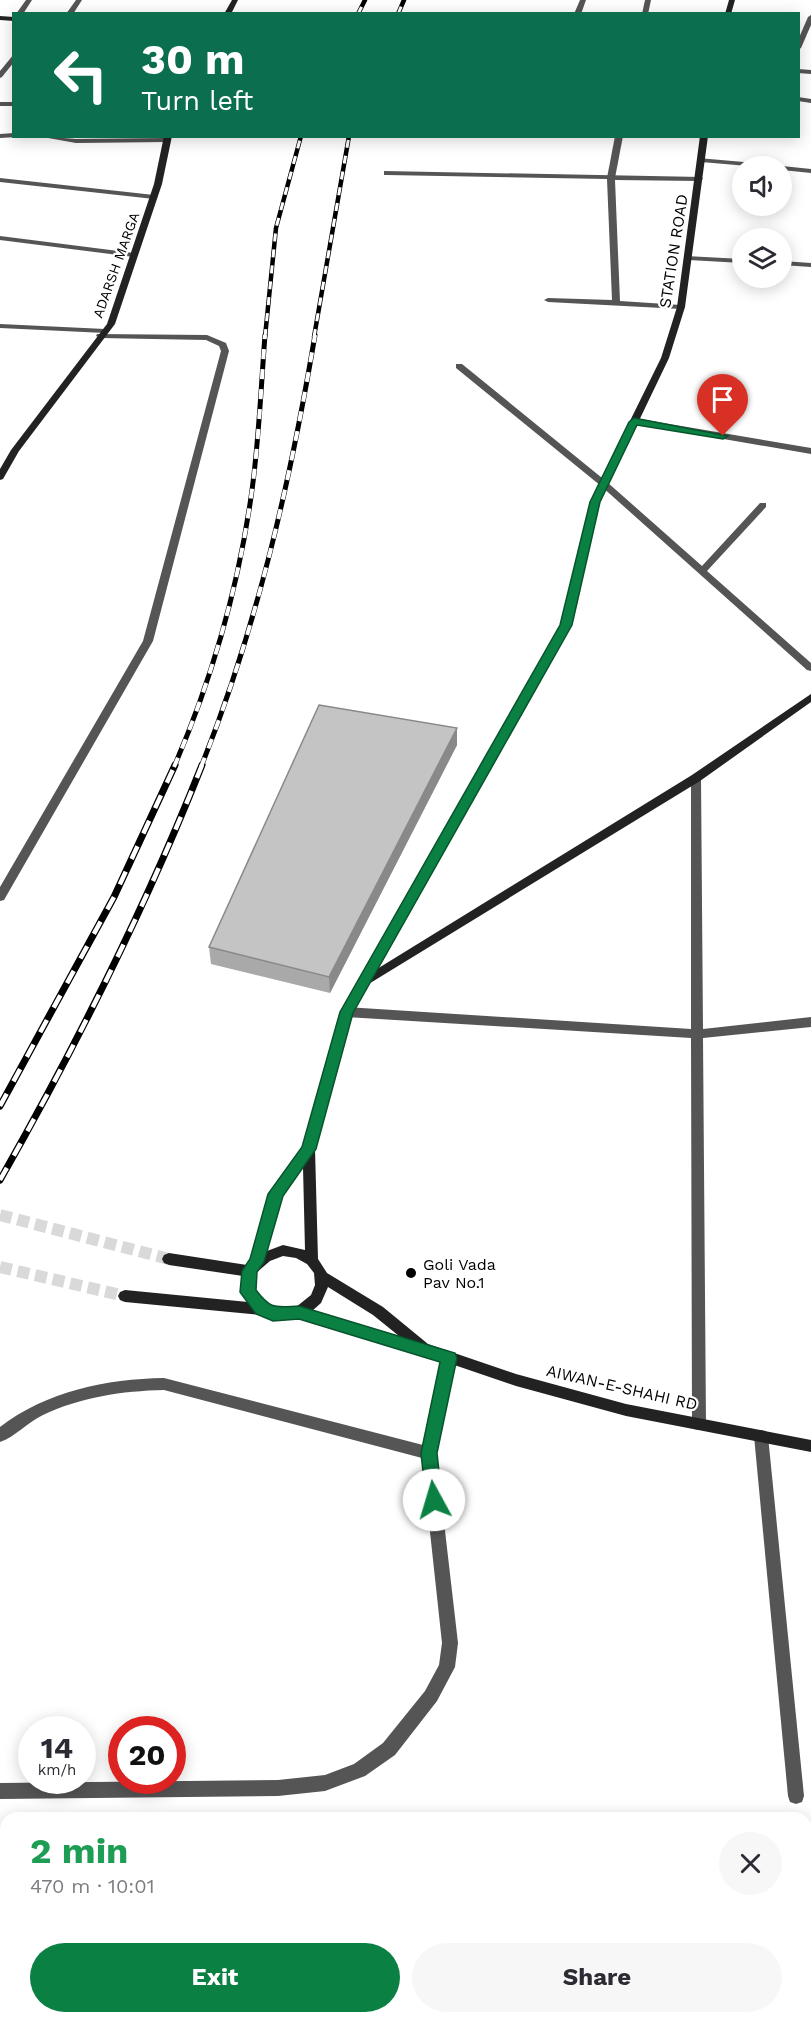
<!DOCTYPE html>
<html lang="en">
<head>
<meta charset="utf-8">
<style>
  body { margin:0; font-family:"Work Sans",sans-serif; background:#f7f7f7; color:#2b2b33; height:100vh; display:flex; flex-direction:column; font-size:22px; white-space:nowrap }
  * { box-sizing:border-box; margin:0 }
  p { font-size:20px; color:#7c7c81 }
  .icon { flex:none; width:33px; height:33px; fill:none; stroke:currentColor; stroke-width:2; stroke-linecap:round; stroke-linejoin:round }
  .map { position:relative; flex:1; overflow:hidden }
  .details { position:absolute; left:0px; top:1812px; width:812px; height:212px; display:flex; flex-direction:column; background:#fff; border-radius:18px 18px 0 0; box-shadow:0 3px 15px #0003 }
  .details>* { flex:none }
  .top-card { position:absolute; left:12px; top:12px; width:788px; height:126px; border-radius:0px; box-shadow:0 3px 15px #0003; background:#0b6e4f; color:#fff; overflow:hidden }
  .buttons { position:absolute; left:732px; top:156px; display:grid; gap:12px }
  .buttons a { display:grid; place-items:center; width:60px; height:60px; border-radius:50%; background:#fff; box-shadow:0 3px 15px #0003; font-size:30px }
  .speed { position:absolute; left:18px; top:1716px; display:flex; gap:12px; font-size:30px; font-weight:700; text-align:center }
  .speed>* { display:grid; place-content:center; width:78px; height:78px; border-radius:50%; background:#fff; box-shadow:0 3px 15px #0003; line-height:1 }
  .speed small { font-size:15px; font-weight:400 }
  .speed .limit { border:9px solid #d22; background:#fff; color:#111 }
  .pin { position:absolute; display:grid; place-items:center; width:51px; height:51px; color:#fff; margin:-62px -26px; border-radius:50% 50% 50% 0; rotate:-45deg; box-shadow:0 0 6px #0007 }
  .pin .icon { rotate:45deg }
  .me { position:absolute; width:66px; margin:-33px; rotate:354deg; stroke-linejoin:round; filter:drop-shadow(0 0 4px #0008) }
  .turn { display:flex; align-items:center; gap:21px; height:126px; padding:0 30px; font-size:27px }
  .turn .icon { width:78px; height:78px; stroke-width:2.5 }
  .turn b { display:block; font-size:42px; line-height:51px }
  .round { display:grid; place-items:center; flex:none; width:63px; height:63px; border-radius:32px; background:#f7f7f7 }
  .overview { display:flex; align-items:center; justify-content:space-between; height:102px; padding:0 30px }
  h1 { font-size:36px; font-weight:700; line-height:45px; color:#1e9e55 }
  .action { display:flex; gap:12px; margin-top:auto; padding:12px 30px }
  .action a { flex:1; height:69px; border-radius:36px; background:#0b8043; color:#fff; font-size:24px; font-weight:700; line-height:69px; text-align:center }
  .action a+a { background:#f7f7f7; color:#2b2b33 }
  .map>svg:first-child { display:block }
  .lines { fill:none; stroke-linecap:round; stroke-linejoin:round }
  .secondary-tunnel { stroke:#d9d9d9; stroke-width:12; stroke-dasharray:12 6; stroke-linecap:butt }
  .lane { fill:#555; fill-rule:evenodd }
  .street { fill:#555; fill-rule:evenodd }
  .secondary { fill:#222; fill-rule:evenodd }
  .rail-far2-casing { stroke:#000; stroke-width:4.5 }
  .rail-far1-casing { stroke:#000; stroke-width:5 }
  .rail-casing { stroke:#000; stroke-width:7 }
  .rail-far2 { stroke:#fff; stroke-width:3; stroke-dasharray:8; stroke-linecap:butt }
  .rail-far1 { stroke:#fff; stroke-width:4; stroke-dasharray:10; stroke-linecap:butt }
  .rail { stroke:#fff; stroke-width:4.5; stroke-dasharray:14; stroke-linecap:butt }
  .wall { fill:#a9a9a9 }
  .shaded-wall { fill:#898989 }
  .building { fill:#c4c4c4; stroke:#898989; stroke-width:1.5 }
  .route { fill:#0b8043; stroke:#07532c; stroke-width:1.5 }
  .poi-dot { fill:#000; stroke:#fff; stroke-width:2 }
  .labels { text-anchor:middle; stroke-width:4.5; stroke-linejoin:round; paint-order:stroke }
  .far-street-label { font-size:14px; fill:#000; stroke:#fff }
  .street-label { font-size:16px; fill:#000; stroke:#fff }
  .poi-label { font-size:16px; fill:#000; stroke:#fff; text-anchor:start }
</style>
</head>
<body>
<div class="map">
<svg width="811" height="2023" viewBox="0 0 811 2023">
  <rect width="100%" height="100%" fill="#fff"/>
  <g class="lines">
    <!-- secondary-tunnel -->
    <g class="secondary-tunnel">
      <path d="M 0,1215 L 169,1259"/>
      <path d="M 0,1267 L 125,1296"/>
    </g>
    <!-- lane -->
    <g class="lane">
      <path d="M 580,0 L 586,0 L 581,14 L 574,14 Z"/>
      <path d="M 645,0 L 651,0 L 648,14 L 642,14 Z"/>
      <path d="M 615,136 L 623,136 L 615,178 L 611,180 L 607,178 Z"/>
      <path d="M 686,256 L 742,259 L 742,263 L 689,260 L 685,258 Z"/>
      <path d="M 782,261 L 811,263 L 811,267 L 782,265 Z"/>
      <path d="M 449,1352 L 454,1354 L 456,1358 L 436,1453 L 458,1643 L 455,1667 L 437,1701 L 395,1755 L 365,1776 L 325,1791 L 278,1796 L 0,1799 L 0,1783 L 278,1780 L 325,1775 L 354,1764 L 383,1743 L 425,1691 L 439,1665 L 442,1643 L 422,1458 L 164,1390 C 122,1391 81,1397 43,1415 C 28,1422 15,1437 0,1442 L 0,1427 C 47,1391 106,1379 164,1378 L 423,1445 L 442,1358 L 444,1354 Z"/>
      <path d="M 761,1430 L 766,1431 L 768,1436 L 804,1796 L 802,1802 L 796,1804 L 790,1802 L 788,1796 L 754,1436 L 756,1431 Z"/>
    </g>
    <!-- street -->
    <g class="street">
      <path d="M 26,0 L 32,0 L 23,14 L 16,14 Z"/>
      <path d="M 76,0 L 82,0 L 73,14 L 66,14 Z"/>
      <path d="M 811,15 L 811,25 L 801,48 L 798,50 L 798,40 L 808,17 Z"/>
      <path d="M 14,54 L 14,62 L 2,77 L 0,78 L 0,71 Z"/>
      <path d="M 798,69 L 811,70 L 811,74 L 798,73 Z"/>
      <path d="M 798,97 L 811,99 L 811,103 L 798,101 Z"/>
      <rect x="0" y="102" width="14" height="4"/>
      <path d="M 14,133 L 14,136 L 17,137 L 0,138 L 0,134 Z"/>
      <path d="M 37,136 L 76,139 L 167,138 L 171,140 L 167,142 L 76,143 Z"/>
      <path d="M 698,158 L 767,164 L 771,166 L 748,166 L 701,162 L 697,160 Z"/>
      <path d="M 779,166 L 782,166 L 811,169 L 811,173 L 782,170 L 782,166 Z"/>
      <path d="M 384,171 L 702,177 L 703,179 L 699,181 L 615,180 L 620,301 L 681,305 L 685,307 L 681,309 L 548,302 L 544,300 L 548,298 L 612,300 L 607,179 L 387,175 L 384,175 Z"/>
      <path d="M 0,178 L 154,195 L 158,197 L 154,199 L 0,182 Z"/>
      <path d="M 0,236 L 134,253 L 138,255 L 134,257 L 0,240 Z"/>
      <path d="M 0,324 L 105,329 L 109,331 L 105,333 L 0,328 Z"/>
      <path d="M 97,334 L 207,335 L 226,343 L 229,351 L 153,641 L 4,900 L 0,901 L 0,887 L 143,641 L 221,351 L 219,346 L 206,340 L 100,338 L 96,336 Z"/>
      <path d="M 456,364 L 462,364 L 607,482 L 702,566 L 760,503 L 766,503 L 766,507 L 707,571 L 811,663 L 811,671 L 807,670 L 601,486 L 456,368 Z"/>
      <path d="M 634,418 L 811,448 L 811,454 L 631,423 L 630,421 Z"/>
      <path d="M 696,774 L 701,778 L 703,1029 L 811,1017 L 811,1027 L 703,1038 L 706,1424 L 704,1429 L 699,1430 L 694,1429 L 692,1424 L 691,1038 L 346,1017 L 340,1012 L 346,1007 L 691,1029 L 691,778 Z"/>
    </g>
    <!-- secondary -->
    <g class="secondary">
      <path d="M 232,0 L 238,0 L 231,14 L 224,14 Z"/>
      <path d="M 729,0 L 735,0 L 731,14 L 725,14 Z"/>
      <path d="M 0,16 L 14,17 L 14,21 L 0,20 Z"/>
      <path d="M 164,136 L 172,136 L 162,184 L 115,324 L 19,451 L 3,479 L 0,480 L 0,469 L 11,450 L 107,324 L 154,184 Z"/>
      <path d="M 700,136 L 708,136 L 685,307 L 669,358 L 600,502 L 571,625 L 377,969 L 692,775 L 811,694 L 811,702 L 700,781 L 367,985 L 352,1012 L 315,1149 L 318,1259 L 327,1273 L 383,1307 L 428,1344 L 516,1374 L 626,1404 L 811,1440 L 811,1452 L 626,1416 L 516,1386 L 428,1356 L 299,1319 L 273,1320 L 261,1315 L 125,1302 L 120,1300 L 118,1296 L 120,1292 L 125,1290 L 248,1302 L 241,1292 L 243,1276 L 169,1265 L 164,1263 L 162,1259 L 164,1255 L 169,1253 L 247,1265 L 250,1262 L 270,1194 L 303,1147 L 340,1012 L 561,625 L 590,502 L 661,358 L 677,307 ZM 303,1167 L 305,1250 L 283,1245 L 267,1251 L 282,1196 ZM 283,1256 L 296,1258 L 307,1264 L 314,1273 L 315,1285 L 311,1295 L 296,1307 L 274,1308 L 267,1305 L 255,1290 L 256,1273 L 270,1261 ZM 328,1287 L 373,1315 L 399,1336 L 312,1311 L 321,1303 Z"/>
    </g>
    <defs>
      <g id="rail-far2">
        <path d="M 358,14 L 365,0"/>
        <path d="M 398,14 L 404,0"/>
        <path d="M 265,337 L 276,228 L 301,136"/>
        <path d="M 314,337 L 349,136"/>
      </g>
      <g id="rail-far1">
        <path d="M 174,767 C 212,679 239,585 252,490 C 259,439 261,387 265,335"/>
        <path d="M 201,767 C 257,627 290,483 315,335"/>
      </g>
      <g id="rail">
        <path d="M 0,1106 L 114,897 L 175,765"/>
        <path d="M 0,1180 C 76,1046 145,909 202,765"/>
      </g>
    </defs>
    <!-- rail-far2 casing -->
    <use href="#rail-far2" class="rail-far2-casing"/>
    <!-- rail-far1 casing -->
    <use href="#rail-far1" class="rail-far1-casing"/>
    <!-- rail casing -->
    <use href="#rail" class="rail-casing"/>
    <!-- rail-far2 -->
    <use href="#rail-far2" class="rail-far2"/>
    <!-- rail-far1 -->
    <use href="#rail-far1" class="rail-far1"/>
    <!-- rail -->
    <use href="#rail" class="rail"/>
  </g>
  <!-- wall -->
  <path class="wall" d="M 457,728 L 457,745 L 330,993 L 211,964 L 209,947 Z"/>
  <!-- shaded-wall -->
  <path class="shaded-wall" d="M 457,728 L 457,745 L 330,993 L 329,977 Z"/>
  <!-- building -->
  <path class="building" d="M 319,705 L 457,728 L 329,977 L 209,947 Z"/>
  <!-- route -->
  <path class="route" d="M 634,418 L 728,436 L 723,439 L 637,425 L 600,502 L 572,625 L 353,1013 L 316,1149 L 283,1196 L 264,1262 L 257,1272 L 256,1290 C 271,1310 275,1307 299,1306 L 455,1353 L 457,1358 L 437,1453 L 442,1500 L 440,1506 L 434,1508 L 428,1506 L 426,1500 L 421,1453 L 440,1362 L 299,1319 L 273,1321 L 256,1314 L 240,1292 L 242,1271 L 250,1259 L 268,1194 L 302,1147 L 340,1012 L 560,625 L 590,502 L 629,422 Z"/>
  <!-- markers -->
  <circle class="poi-dot" cx="411" cy="1273" r="6"/>
  <g class="labels">
    <!-- far-street labels -->
    <g class="far-street-label">
      <text transform="translate(116 265) rotate(-70)" y="5">ADARSH MARGA</text>
    </g>
    <!-- street labels -->
    <g class="street-label">
      <text transform="translate(673 251) rotate(-81)" y="6">STATION ROAD</text>
      <text transform="translate(622 1387) rotate(13)" y="6">AIWAN-E-SHAHI RD</text>
    </g>
    <!-- poi labels -->
    <g class="poi-label">
      <text x="423" y="1270">Goli Vada<tspan x="423" dy="18">Pav No.1</tspan></text>
    </g>
  </g>
</svg>
<div class="buttons">
<a><svg class="icon" aria-label="sound" viewBox="0 0 24 24"><path d="M4 9h4l5-4v14l-5-4H4zM17 9q2 3 0 6"/></svg></a>
<a><svg class="icon" aria-label="layers" viewBox="0 0 24 24"><path d="M12 4l9 5-9 5-9-5zM3 14l9 5 9-5"/></svg></a>
</div>
<div class="speed"><div>14<small>km/h</small></div><div class="limit">20</div></div>
<div class="pin" style="left:723px;top:436px;background:#d93025"><svg class="icon" aria-label="arrive" viewBox="0 0 24 24"><path d="M6 21V4h12l-3 4 3 4H6"/></svg></div>
<svg class="me" style="left:434px;top:1500px" viewBox="-20 -20 40 40"><circle r="19" fill="#fff"/><path d="M0-13L10 11 0 6-10 11z" fill="#0b8043"/></svg>
<div class="top-card">
<div class="turn"><svg class="icon" aria-label="left" viewBox="0 0 24 24"><path d="M17 20v-9H6M10 6l-5 5 5 5"/></svg><div><b>30 m</b>Turn left</div></div>
</div>
<section class="details">
<div class="overview"><div><h1>2 min</h1><p>470 m · 10:01</p></div><a class="round"><svg class="icon" aria-label="close" viewBox="0 0 24 24"><path d="M6 6l12 12M18 6L6 18"/></svg></a></div>
<div class="action"><a>Exit</a><a>Share</a></div>
</section>
</div>
</body>
</html>
